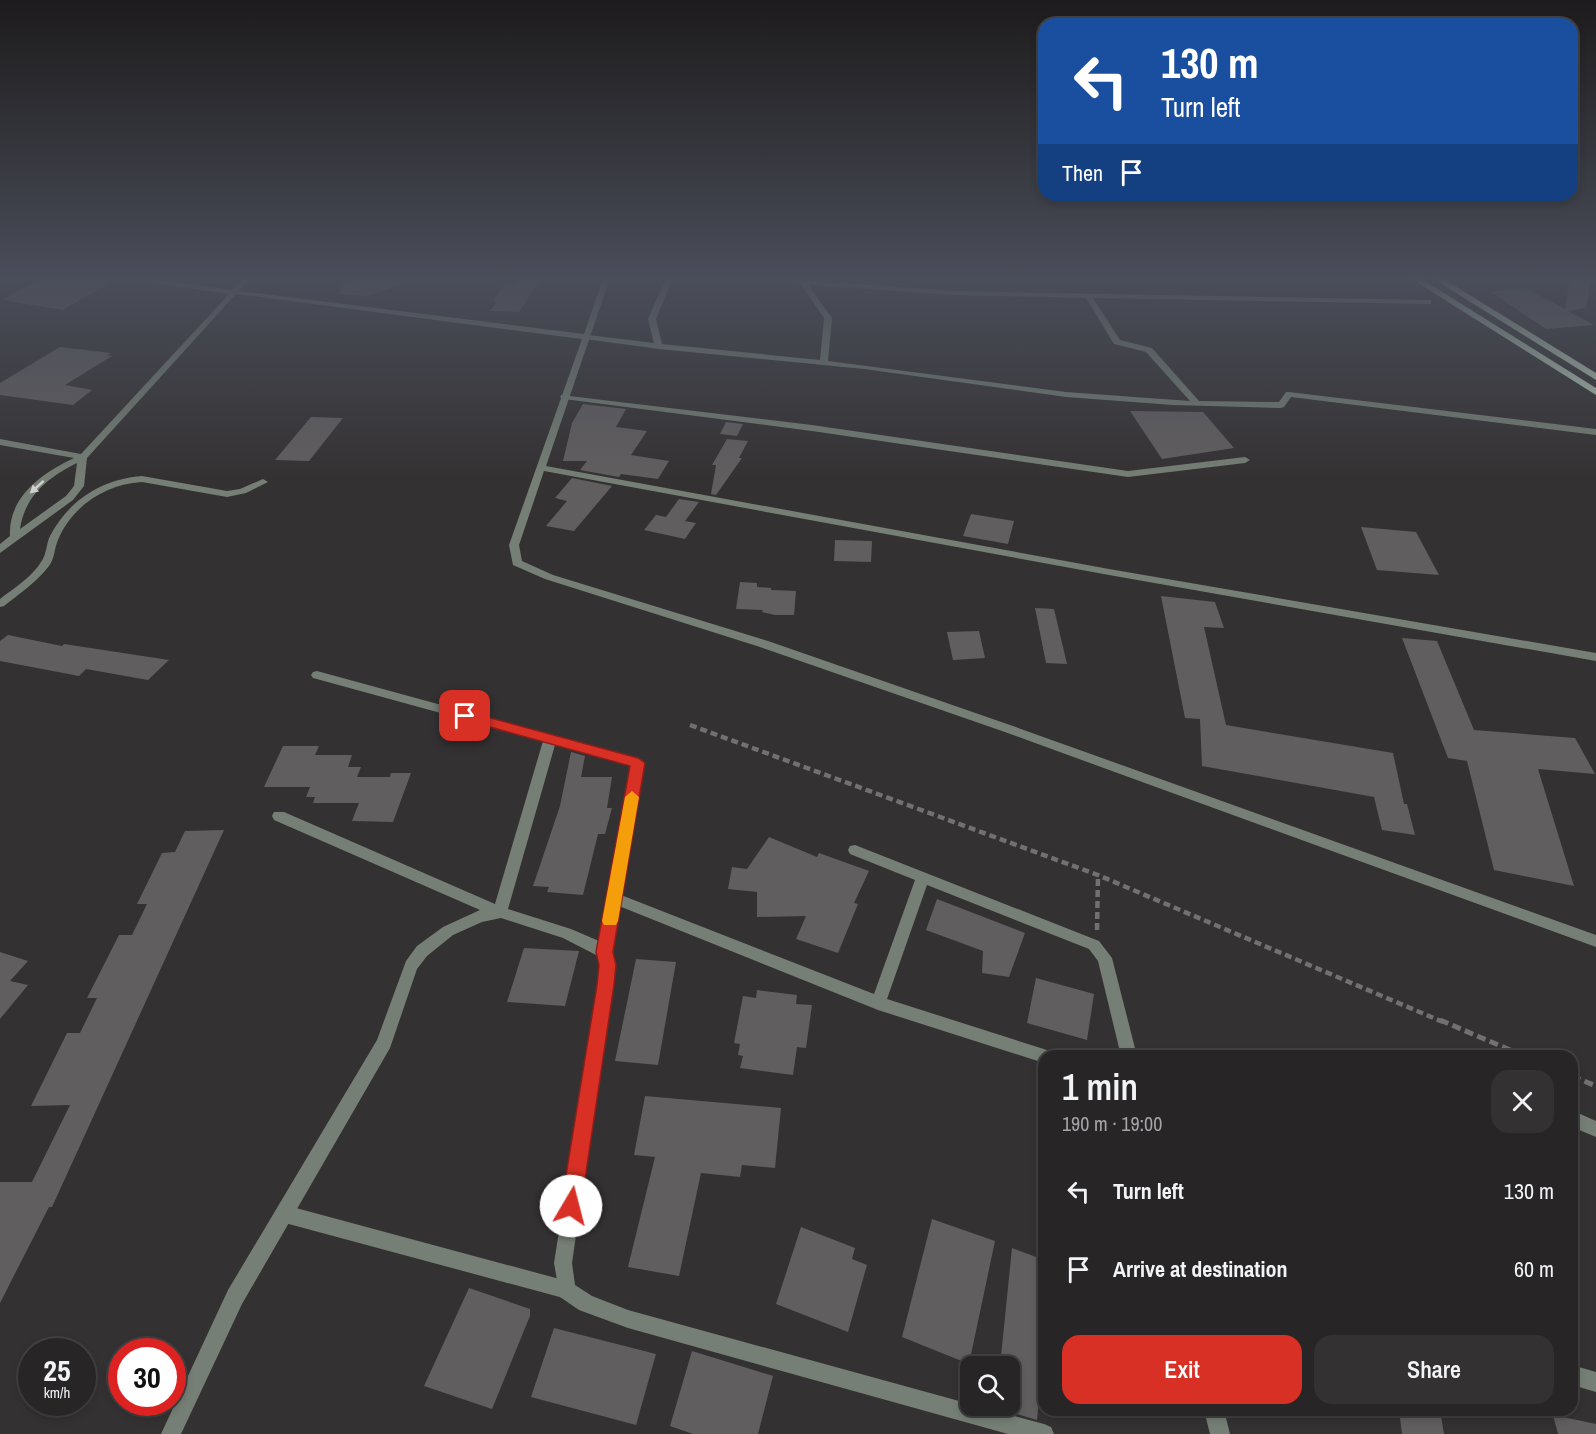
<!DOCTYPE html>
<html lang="en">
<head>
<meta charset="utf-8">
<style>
  body { margin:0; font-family:"Archivo Narrow",sans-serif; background:#333132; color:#f1f3f6; height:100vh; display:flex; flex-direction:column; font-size:22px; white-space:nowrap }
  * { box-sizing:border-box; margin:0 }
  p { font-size:20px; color:#a4a5a7 }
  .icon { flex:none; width:33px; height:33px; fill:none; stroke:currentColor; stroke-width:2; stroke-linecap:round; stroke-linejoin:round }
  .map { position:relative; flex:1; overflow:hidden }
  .drawer { position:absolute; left:1038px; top:1050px; width:540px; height:366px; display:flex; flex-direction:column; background:#272526; border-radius:18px; box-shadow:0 3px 9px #0003,0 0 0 2px #434243 }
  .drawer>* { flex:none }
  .hud { position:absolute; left:1038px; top:18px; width:540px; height:183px; border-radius:18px; box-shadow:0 3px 9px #0003,0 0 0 2px #434243; background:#1a4fa0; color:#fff; overflow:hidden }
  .fabs { position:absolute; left:960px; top:1356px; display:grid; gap:12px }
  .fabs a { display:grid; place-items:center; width:60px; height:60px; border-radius:12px; background:#272526; box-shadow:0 3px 9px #0003,0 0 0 2px #434243; font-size:30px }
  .speed { position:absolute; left:18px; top:1338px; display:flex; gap:12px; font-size:30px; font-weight:700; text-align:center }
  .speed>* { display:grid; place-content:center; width:78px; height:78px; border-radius:50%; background:#272526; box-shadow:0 3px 9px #0003,0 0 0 2px #434243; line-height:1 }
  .speed small { font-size:15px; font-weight:400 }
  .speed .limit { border:9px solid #d22; background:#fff; color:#111 }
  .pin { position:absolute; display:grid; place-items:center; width:51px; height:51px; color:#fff; margin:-26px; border-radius:12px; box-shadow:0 3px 9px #0006 }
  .me { position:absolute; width:66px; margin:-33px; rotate:8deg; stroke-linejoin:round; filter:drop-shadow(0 0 4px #0008) }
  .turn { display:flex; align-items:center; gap:21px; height:126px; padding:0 24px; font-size:27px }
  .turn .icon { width:78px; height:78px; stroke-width:2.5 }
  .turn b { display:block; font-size:42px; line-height:51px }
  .then { display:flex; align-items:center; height:57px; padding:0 24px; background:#0003; gap:12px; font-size:22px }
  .round { display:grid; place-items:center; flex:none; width:63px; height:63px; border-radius:18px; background:#333132 }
  .head { display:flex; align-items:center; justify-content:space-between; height:102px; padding:0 24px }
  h1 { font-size:36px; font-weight:600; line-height:45px }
  .cta { display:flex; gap:12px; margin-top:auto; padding:12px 24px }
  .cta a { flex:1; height:69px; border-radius:18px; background:#d93025; color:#fff; font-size:24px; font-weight:600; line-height:69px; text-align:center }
  .cta a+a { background:#333132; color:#f1f3f6 }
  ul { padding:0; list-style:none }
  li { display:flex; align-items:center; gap:18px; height:78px; padding:0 24px }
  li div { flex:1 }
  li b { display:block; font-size:22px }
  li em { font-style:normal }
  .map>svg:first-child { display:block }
  .building { fill:#615e5f }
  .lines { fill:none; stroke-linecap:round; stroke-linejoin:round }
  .path-far1 { stroke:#727071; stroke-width:4.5; stroke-dasharray:7 4; stroke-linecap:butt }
  .path { stroke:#727071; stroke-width:5; stroke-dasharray:9 4.5; stroke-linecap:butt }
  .lane { fill:#757f75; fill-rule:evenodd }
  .street { fill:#757f75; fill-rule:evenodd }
  .primary { fill:#b8ccb7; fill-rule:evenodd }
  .oneway { fill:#cfd0ce }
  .route { fill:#d93025; stroke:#8d1f18; stroke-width:1.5 }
  .slow { fill:#f59e0b }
</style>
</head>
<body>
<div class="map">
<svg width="1596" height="1434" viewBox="0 0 1596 1434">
  <rect width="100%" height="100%" fill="#343132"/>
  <!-- building -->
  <g class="building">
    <path d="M 42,278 L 109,278 L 103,282 L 111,282 L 63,310 L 2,300 Z"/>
    <path d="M 348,278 L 411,278 L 412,281 L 366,296 L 338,294 Z"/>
    <path d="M 520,278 L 544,278 L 534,289 L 519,312 L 490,311 L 497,301 L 493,301 L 505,284 L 513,284 Z"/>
    <path d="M 1570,278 L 1591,278 L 1586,308 L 1568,311 L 1594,325 L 1546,329 L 1491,292 L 1526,288 L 1565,309 Z"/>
    <path d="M 60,347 L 111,353 L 107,355 L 112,356 L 65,385 L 92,390 L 73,405 L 0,395 L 0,383 Z"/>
    <path d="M 583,404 L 626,409 L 616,427 L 647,431 L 631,455 L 669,461 L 658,479 L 621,474 L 619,477 L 580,470 L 587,461 L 563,461 L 572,423 Z"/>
    <path d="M 1130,411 L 1203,412 L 1234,448 L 1162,459 Z"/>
    <path d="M 311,417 L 343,418 L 309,461 L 275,460 Z"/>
    <path d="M 726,422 L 743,424 L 737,436 L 720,434 Z"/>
    <path d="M 727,439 L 748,441 L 739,458 L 742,458 L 716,495 L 711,494 L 716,465 L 712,465 Z"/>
    <path d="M 572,478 L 612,486 L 574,531 L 546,526 L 567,501 L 555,498 Z"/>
    <path d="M 679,499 L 699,502 L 685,521 L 696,523 L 685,539 L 644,530 L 656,515 L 666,517 Z"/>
    <path d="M 971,514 L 1014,521 L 1008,544 L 963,536 Z"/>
    <path d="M 1361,527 L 1416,532 L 1439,575 L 1377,570 Z"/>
    <path d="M 835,540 L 872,541 L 871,562 L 834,561 Z"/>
    <path d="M 740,582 L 757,583 L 757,587 L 771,588 L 771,590 L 796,591 L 794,615 L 775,615 L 762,612 L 763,610 L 736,609 Z"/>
    <path d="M 1161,596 L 1215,602 L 1224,628 L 1204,627 L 1226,725 L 1393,753 L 1404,804 L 1407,804 L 1415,835 L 1382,830 L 1374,797 L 1202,766 L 1200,719 L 1185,718 Z"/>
    <path d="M 1035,608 L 1054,609 L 1067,664 L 1046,663 Z"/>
    <path d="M 979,631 L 985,658 L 953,660 L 947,632 Z"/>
    <path d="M 8,635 L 62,646 L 64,644 L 169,660 L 148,680 L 86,669 L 79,676 L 0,661 L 0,641 Z"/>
    <path d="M 1402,638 L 1437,641 L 1474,730 L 1575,738 L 1595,774 L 1538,769 L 1574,886 L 1494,870 L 1467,761 L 1448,758 Z"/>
    <path d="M 283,746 L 319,746 L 315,755 L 352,755 L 348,767 L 361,767 L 357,777 L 390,777 L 391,773 L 411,773 L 393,822 L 352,821 L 359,803 L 313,803 L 315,797 L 306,797 L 310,787 L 264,787 Z"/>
    <path d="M 571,752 L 585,756 L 581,777 L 612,777 L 607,808 L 612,808 L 605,834 L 598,834 L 583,895 L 547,892 L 549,887 L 533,886 L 560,806 Z"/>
    <path d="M 224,830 L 52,1207 L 49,1207 L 0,1303 L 0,1182 L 32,1182 L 70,1105 L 31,1106 L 67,1033 L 80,1033 L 97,998 L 87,998 L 119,935 L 132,935 L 147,904 L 137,904 L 162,853 L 175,852 L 185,831 Z"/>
    <path d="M 769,837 L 817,857 L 819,853 L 869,871 L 854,903 L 858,904 L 838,953 L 796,939 L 806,916 L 757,917 L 757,892 L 728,889 L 732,867 L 747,869 Z"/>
    <path d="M 937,899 L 1025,933 L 1009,977 L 982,973 L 983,951 L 926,930 Z"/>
    <path d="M 524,948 L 579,951 L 565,1006 L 507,1002 Z"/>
    <path d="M 0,952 L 28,961 L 10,981 L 28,985 L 0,1019 Z"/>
    <path d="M 636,959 L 676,962 L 658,1065 L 615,1061 Z"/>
    <path d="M 1036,978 L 1094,994 L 1087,1040 L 1027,1023 Z"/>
    <path d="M 757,990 L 797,995 L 796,1004 L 812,1005 L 806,1048 L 797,1047 L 793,1075 L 740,1068 L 743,1056 L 738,1055 L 740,1044 L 734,1043 L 743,996 L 756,998 Z"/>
    <path d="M 645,1096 L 781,1108 L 775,1168 L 742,1165 L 740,1177 L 701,1173 L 679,1276 L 628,1267 L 655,1157 L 634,1155 Z"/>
    <path d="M 932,1219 L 995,1241 L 969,1364 L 902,1337 Z"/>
    <path d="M 801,1227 L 855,1248 L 852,1259 L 867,1265 L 848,1332 L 776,1304 Z"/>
    <path d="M 1012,1248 L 1044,1260 L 1044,1399 L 1039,1398 L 1037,1420 L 1010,1412 L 1010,1366 L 1000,1366 Z"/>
    <path d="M 469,1288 L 530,1309 L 530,1316 L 492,1409 L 424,1386 Z"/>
    <path d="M 554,1328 L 656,1354 L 636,1425 L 531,1397 Z"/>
    <path d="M 692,1351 L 773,1376 L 758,1434 L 693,1434 L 670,1426 Z"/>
    <path d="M 1399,1410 L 1440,1410 L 1444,1434 L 1402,1434 Z"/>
    <path d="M 1553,1415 L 1596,1424 L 1596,1434 L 1558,1434 Z"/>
  </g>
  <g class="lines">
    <!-- path-far1 -->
    <g class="path-far1">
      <path d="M 690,725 L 1098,875 L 1443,1022"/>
      <path d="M 1097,930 L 1098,875"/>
    </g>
    <!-- path -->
    <g class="path">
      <path d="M 1440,1020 L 1524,1056"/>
      <path d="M 1572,1076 L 1596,1086"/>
    </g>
    <!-- lane -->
    <g class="lane">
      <path d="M 666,278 L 673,278 L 656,319 L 662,344 L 820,360 L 824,318 L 801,285 L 770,278 L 956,291 L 1428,300 L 1431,300 L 1431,304 L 1093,298 L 1120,340 L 1152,348 L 1199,401 L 1279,402 L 1286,392 L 1289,392 L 1596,429 L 1596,435 L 1291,397 L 1284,407 L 1281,408 L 1173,405 L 1066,397 L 864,369 L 659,349 L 585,339 L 585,335 L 588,335 L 654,343 L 648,319 ZM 808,285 L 956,295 L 1086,298 L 1114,344 L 1146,352 L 1190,401 L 1066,392 L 828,361 L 832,318 Z"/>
      <path d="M 561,395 L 812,425 L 1128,471 L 1245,457 L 1250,460 L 1245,463 L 1128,477 L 812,431 L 564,399 L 560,397 Z"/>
      <path d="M 1578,1113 L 1596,1121 L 1596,1137 L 1572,1127 L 1572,1115 Z"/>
      <path d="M 285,1205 L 567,1281 L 574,1283 L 576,1290 L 574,1297 L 567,1299 L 285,1223 L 279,1220 L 276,1214 L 279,1208 Z"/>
    </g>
    <!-- street -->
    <g class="street">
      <path d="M 120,278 L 141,278 L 232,290 L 243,278 L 250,278 L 239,291 L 584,334 L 603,278 L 610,278 L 546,466 L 1109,569 L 1596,653 L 1596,661 L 1109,575 L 544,471 L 519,545 L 522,561 L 553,575 L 768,641 L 1010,725 L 1596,935 L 1596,947 L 1002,731 L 760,647 L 545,579 L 513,565 L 509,545 L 582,339 L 236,294 L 87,458 L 84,486 L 73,500 L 0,553 L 0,544 L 10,536 C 8,497 42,473 74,458 L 0,445 L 0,439 L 81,454 L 229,294 ZM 77,463 L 74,486 L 66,496 L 20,529 C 25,495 49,477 77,463 Z"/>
      <path d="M 142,476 L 227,491 L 240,489 L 263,479 L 268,482 L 246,493 L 227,497 L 142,482 C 106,484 72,506 58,540 C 54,549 55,558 49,566 C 37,582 19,594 4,606 L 0,607 L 0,599 C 14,588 32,577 41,562 C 47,554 46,544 50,536 C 69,500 102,479 142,476 Z"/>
      <path d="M 317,671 L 642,760 L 644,763 L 621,895 L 874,994 L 915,880 L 850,854 L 848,850 L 850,846 L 855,845 L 1099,941 L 1112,958 L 1137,1056 L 1121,1056 L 1098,961 L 1089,949 L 927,885 L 887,999 L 1050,1051 L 1052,1056 L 1044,1056 L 1044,1063 L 878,1010 L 619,906 L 611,952 L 615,965 L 572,1263 L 575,1285 L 592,1296 L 628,1310 L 970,1404 L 970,1406 L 977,1406 L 1044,1424 L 1051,1427 L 1054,1434 L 1008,1434 L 628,1328 L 579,1310 L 560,1297 L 554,1263 L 601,965 L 598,956 L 563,938 L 501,918 L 482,922 L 453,935 L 427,956 L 417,969 L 390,1048 L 242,1304 L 181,1434 L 161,1434 L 228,1290 L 377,1040 L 406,961 L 417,946 L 443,927 L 480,910 L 274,820 L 272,816 L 274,812 L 284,812 L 495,904 L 543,741 L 313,678 L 311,675 L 313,672 ZM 555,745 L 631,766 L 599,941 L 571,929 L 508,909 Z"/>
      <path d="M 1572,1365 L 1596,1372 L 1596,1392 L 1572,1385 Z"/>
      <path d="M 1204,1410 L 1224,1410 L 1230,1434 L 1210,1434 Z"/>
    </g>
    <!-- primary -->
    <g class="primary">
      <path d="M 1410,278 L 1420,278 L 1596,388 L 1596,395 Z"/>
      <path d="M 1432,278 L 1442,278 L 1596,373 L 1596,380 Z"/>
    </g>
  </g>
  <!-- one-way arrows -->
  <defs><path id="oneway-solid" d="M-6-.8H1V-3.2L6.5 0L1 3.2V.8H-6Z" transform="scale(1.5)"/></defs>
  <use class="oneway" href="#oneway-solid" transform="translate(37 487) rotate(138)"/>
  <!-- sky -->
  <linearGradient id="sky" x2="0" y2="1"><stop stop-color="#1d1b1c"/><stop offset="0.58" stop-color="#4a4e5a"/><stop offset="1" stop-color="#4a4e5a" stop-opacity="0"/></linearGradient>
  <rect width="1596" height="479" fill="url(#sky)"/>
  <!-- route -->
  <path class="route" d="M 465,711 L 638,758 L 645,763 L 613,952 L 616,965 L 614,985 L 581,1206 L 578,1213 L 571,1216 L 564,1213 L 561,1206 L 597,985 L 599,965 L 596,952 L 630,766 L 461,719 L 459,716 Z"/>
  <!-- slow -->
  <path class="slow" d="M 632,791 L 639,797 L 618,921 L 616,925 L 604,925 L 602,921 L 625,797 Z"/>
</svg>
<div class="fabs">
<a><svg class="icon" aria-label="search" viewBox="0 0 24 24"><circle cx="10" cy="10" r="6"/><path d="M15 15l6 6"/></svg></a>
</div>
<div class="speed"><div>25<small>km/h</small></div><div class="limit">30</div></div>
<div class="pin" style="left:465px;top:716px;background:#d93025"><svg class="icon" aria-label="arrive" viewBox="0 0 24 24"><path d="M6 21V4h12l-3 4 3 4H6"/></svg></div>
<svg class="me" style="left:571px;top:1206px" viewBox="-20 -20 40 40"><circle r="19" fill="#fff"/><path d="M0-13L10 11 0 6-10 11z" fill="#d93025"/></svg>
<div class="hud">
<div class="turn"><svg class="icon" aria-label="left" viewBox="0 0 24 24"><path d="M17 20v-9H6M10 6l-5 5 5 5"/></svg><div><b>130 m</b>Turn left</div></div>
<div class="then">Then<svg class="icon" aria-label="arrive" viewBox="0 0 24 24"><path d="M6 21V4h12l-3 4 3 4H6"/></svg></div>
</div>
<section class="drawer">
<div class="head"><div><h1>1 min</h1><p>190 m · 19:00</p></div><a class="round"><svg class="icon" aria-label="close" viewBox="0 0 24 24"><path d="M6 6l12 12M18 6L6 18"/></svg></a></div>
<ul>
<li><svg class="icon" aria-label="left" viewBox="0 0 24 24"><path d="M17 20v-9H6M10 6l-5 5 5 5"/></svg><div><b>Turn left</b></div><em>130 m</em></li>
<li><svg class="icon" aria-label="arrive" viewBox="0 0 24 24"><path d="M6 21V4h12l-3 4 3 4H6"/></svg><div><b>Arrive at destination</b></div><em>60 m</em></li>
</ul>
<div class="cta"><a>Exit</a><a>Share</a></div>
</section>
</div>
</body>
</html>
